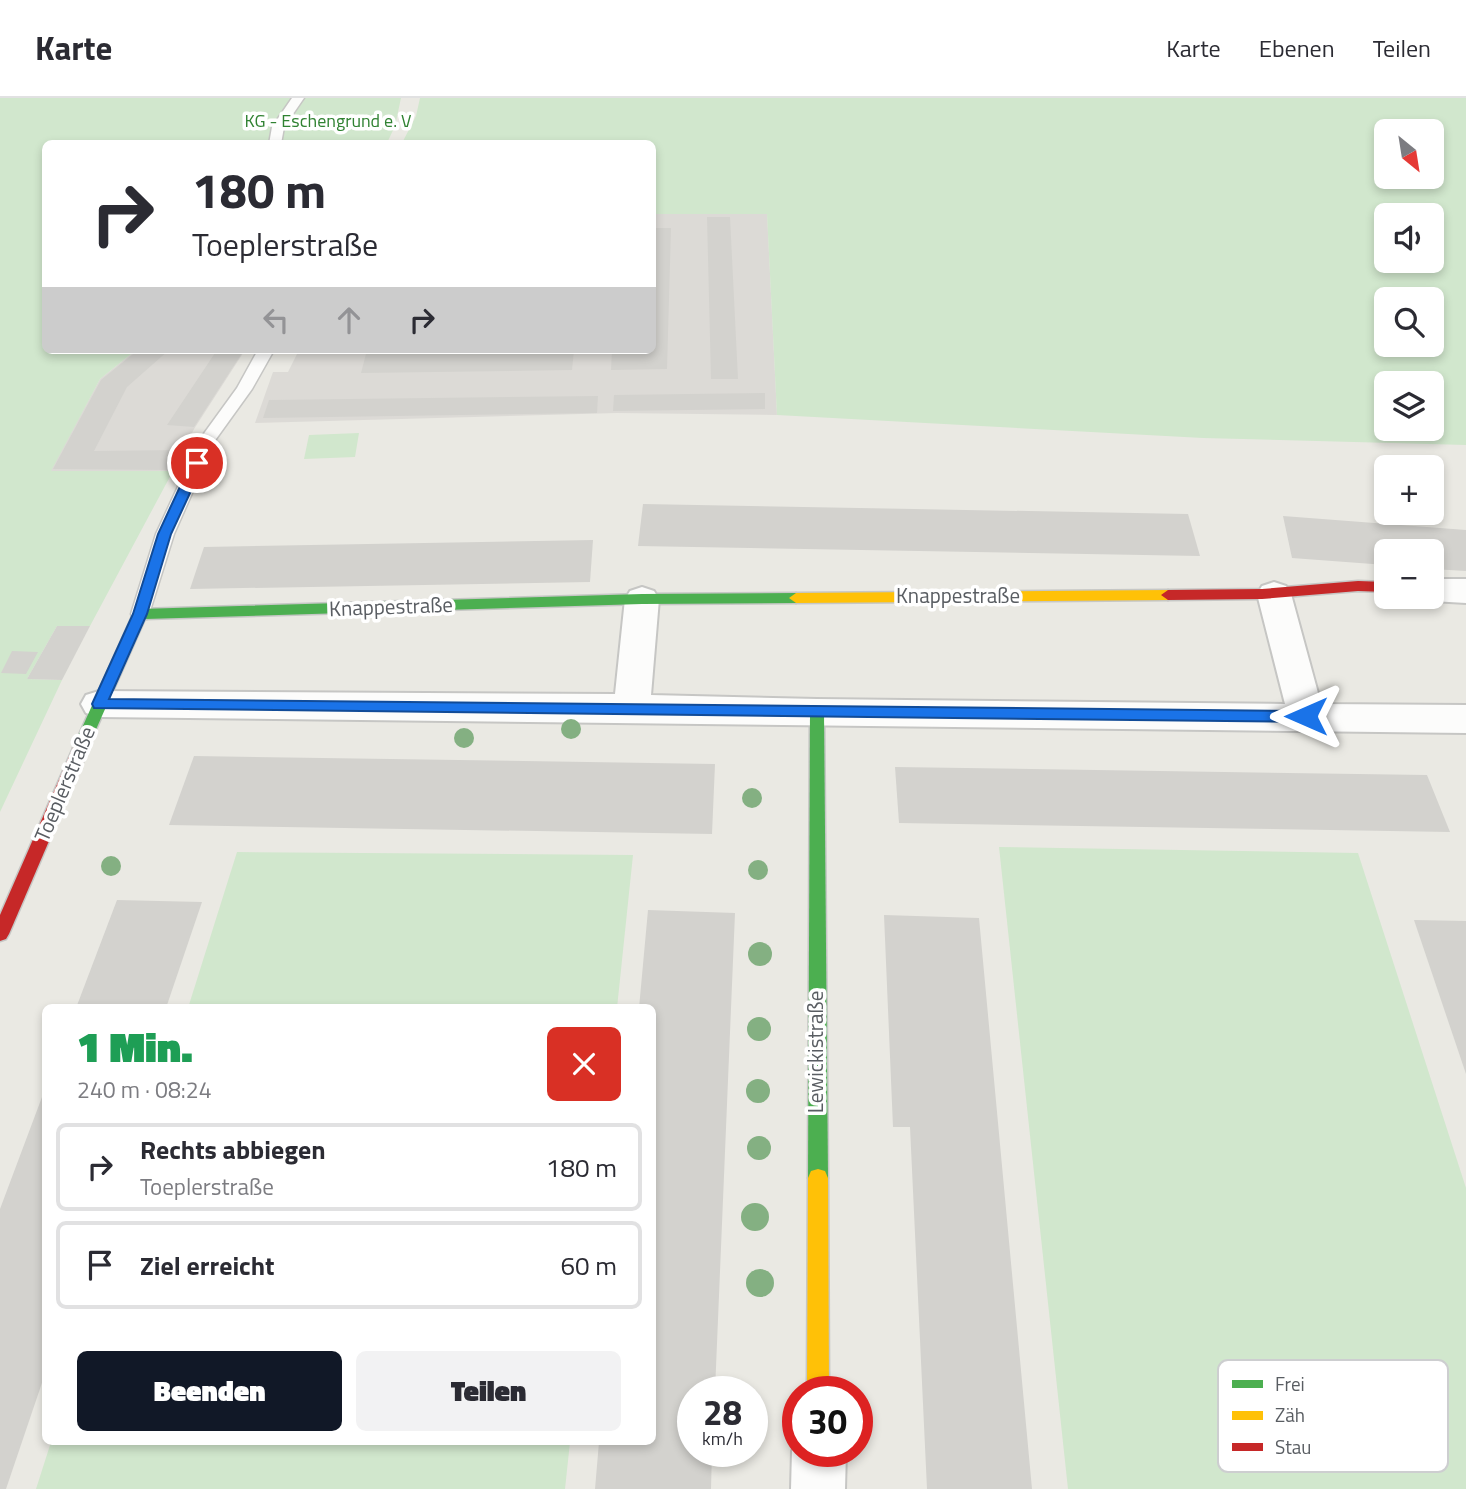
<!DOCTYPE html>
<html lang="de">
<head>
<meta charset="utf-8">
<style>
  body { margin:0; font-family:"Titillium Web",sans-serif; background:#f2f2f3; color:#2b2b33; height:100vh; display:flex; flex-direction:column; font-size:26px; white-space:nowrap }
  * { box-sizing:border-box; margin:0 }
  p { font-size:23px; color:#7c7c81 }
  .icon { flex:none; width:38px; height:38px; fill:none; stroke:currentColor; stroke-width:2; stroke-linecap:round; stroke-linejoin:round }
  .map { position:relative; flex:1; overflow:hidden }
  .details { position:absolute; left:42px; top:906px; width:614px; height:441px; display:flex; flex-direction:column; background:#fff; border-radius:10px; box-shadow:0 4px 10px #0003 }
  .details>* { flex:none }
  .banner { position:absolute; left:42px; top:42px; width:614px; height:214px; border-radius:10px; box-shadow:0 4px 10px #0003; background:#fff; color:#2b2b33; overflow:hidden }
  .needle { width:46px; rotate:150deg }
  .controls { position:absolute; left:1374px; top:21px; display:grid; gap:14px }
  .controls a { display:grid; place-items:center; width:70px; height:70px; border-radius:10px; background:#fff; box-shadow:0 4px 10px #0003; font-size:35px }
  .speed { position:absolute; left:677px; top:1278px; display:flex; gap:14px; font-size:35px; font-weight:700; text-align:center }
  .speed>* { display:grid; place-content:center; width:91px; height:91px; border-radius:50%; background:#fff; box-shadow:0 4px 10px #0003; line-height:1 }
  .speed small { font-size:18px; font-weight:400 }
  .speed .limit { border:10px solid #d22; background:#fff; color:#111 }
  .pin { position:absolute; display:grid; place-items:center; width:60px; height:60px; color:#fff; margin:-30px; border:4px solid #fff; border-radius:50%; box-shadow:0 2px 7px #0007 }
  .me { position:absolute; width:77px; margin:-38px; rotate:270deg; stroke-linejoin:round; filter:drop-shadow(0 0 5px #0008) }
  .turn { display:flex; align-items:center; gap:24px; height:147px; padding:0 35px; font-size:32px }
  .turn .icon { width:91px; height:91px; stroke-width:2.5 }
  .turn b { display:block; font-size:49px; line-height:60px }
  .lanes { display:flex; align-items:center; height:66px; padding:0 35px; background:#0003; justify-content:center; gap:35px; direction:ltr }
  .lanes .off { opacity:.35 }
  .round { display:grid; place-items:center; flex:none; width:74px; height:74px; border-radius:10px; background:#f2f2f3 }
  .head { display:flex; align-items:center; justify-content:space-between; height:119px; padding:0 35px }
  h1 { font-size:42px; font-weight:800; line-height:52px; color:#1e9e55 }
  .action { display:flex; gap:14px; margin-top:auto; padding:14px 35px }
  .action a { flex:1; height:80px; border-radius:10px; background:#111827; color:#fff; font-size:28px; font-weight:800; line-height:80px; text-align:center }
  .action a+a { background:#f2f2f3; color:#2b2b33 }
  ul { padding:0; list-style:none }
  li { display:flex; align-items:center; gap:21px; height:88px; margin:0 14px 10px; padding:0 21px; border:4px solid #e1e1e2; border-radius:10px }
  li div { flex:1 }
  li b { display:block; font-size:26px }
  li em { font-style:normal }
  header { display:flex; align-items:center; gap:42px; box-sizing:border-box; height:98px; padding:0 35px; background:#fff; border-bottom:2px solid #e1e1e2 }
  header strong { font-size:33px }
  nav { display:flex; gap:38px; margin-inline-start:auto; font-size:24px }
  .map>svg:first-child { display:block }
  .industrial { fill:#dcdad6 }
  .green { fill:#d1e7cd; fill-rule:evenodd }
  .building { fill:#d3d2ce }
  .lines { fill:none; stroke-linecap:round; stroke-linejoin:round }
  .lane-casing { stroke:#c6c6c4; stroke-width:3 }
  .street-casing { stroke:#c6c6c4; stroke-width:4 }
  .fast-casing { stroke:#c6c7c5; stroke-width:3 }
  .slow-casing { stroke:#c6c7c5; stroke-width:3 }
  .jam-casing { stroke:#c6c7c5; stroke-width:3 }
  .lane { fill:#fcfcfb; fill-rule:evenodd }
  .street { fill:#fcfcfb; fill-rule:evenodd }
  .fast { fill:#4caf50; fill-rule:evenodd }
  .slow { fill:#ffc107; fill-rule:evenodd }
  .jam { fill:#c62828; fill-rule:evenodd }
  .tree { fill:#84b082 }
  .route { fill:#1a73e8; stroke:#114b97; stroke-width:2 }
  .labels { text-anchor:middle; stroke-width:7; stroke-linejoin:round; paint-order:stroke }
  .far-park-label { font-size:18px; fill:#308232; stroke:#fff }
  .street-label { font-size:21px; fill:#595d62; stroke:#fff }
  .key { fill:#fff; stroke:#cdced0; stroke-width:2 }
  .key-label { font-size:19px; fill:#595d62 }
</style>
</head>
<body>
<header>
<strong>Karte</strong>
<nav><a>Karte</a><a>Ebenen</a><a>Teilen</a></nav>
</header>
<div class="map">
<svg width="1466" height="1391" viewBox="0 0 1466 1391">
  <rect width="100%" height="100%" fill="#eae9e3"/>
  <!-- industrial -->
  <g class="industrial">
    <path d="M 767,115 L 777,317 L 617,315 L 255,325 L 273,274 L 288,274 L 299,252 L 653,252 L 653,116 Z"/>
    <path d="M 136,252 L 245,252 L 194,331 L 173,373 L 50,373 L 100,281 Z"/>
  </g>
  <!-- green -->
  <g class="green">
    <path d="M 0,0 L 401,0 L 395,28 L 387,45 L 46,46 L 46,252 L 136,252 L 100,281 L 51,373 L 173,373 L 90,528 L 57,528 L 27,581 L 62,582 L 0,714 Z"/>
    <path d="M 420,0 L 1466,0 L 1466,347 L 1203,340 L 777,317 L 767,116 L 653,116 L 653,46 L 402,45 L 416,18 ZM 1432,33 L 1432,79 L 1386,79 L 1386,33 ZM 1386,117 L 1432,117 L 1432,163 L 1386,163 ZM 1386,201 L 1432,201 L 1432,247 L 1386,247 ZM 1386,285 L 1432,285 L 1432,331 L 1386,331 Z"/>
    <path d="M 359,335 L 355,359 L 304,361 L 309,337 Z"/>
    <path d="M 999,749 L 1358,755 L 1466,1090 L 1466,1391 L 1068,1391 Z"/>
    <path d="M 237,754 L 633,757 L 617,910 L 188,910 Z"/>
    <path d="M 51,1344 L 570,1344 L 565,1391 L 36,1391 Z"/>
  </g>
  <!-- building -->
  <g class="building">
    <path d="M 707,119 L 730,119 L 738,281 L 711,281 Z"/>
    <path d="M 653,130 L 671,130 L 667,271 L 611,272 L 612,252 L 653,252 Z"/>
    <path d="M 138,252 L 169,252 L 127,289 L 94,353 L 180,352 L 172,372 L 53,371 L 101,282 Z"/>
    <path d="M 217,252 L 244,252 L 194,329 L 167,327 Z"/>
    <path d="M 367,252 L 574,252 L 572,272 L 361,275 Z"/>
    <path d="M 765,295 L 765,311 L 613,313 L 614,297 Z"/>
    <path d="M 598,298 L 597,315 L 263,320 L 269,302 Z"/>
    <path d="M 643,406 L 1188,416 L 1200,458 L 638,448 Z"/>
    <path d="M 1283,418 L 1466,432 L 1466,473 L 1432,471 L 1432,453 L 1386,453 L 1386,467 L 1292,460 Z"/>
    <path d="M 593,442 L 590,484 L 190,491 L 204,449 Z"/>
    <path d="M 57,528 L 90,528 L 62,582 L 27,581 Z"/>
    <path d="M 12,553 L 38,554 L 26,576 L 1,575 Z"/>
    <path d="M 194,658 L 715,666 L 712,736 L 169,727 Z"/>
    <path d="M 895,669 L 1427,677 L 1450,734 L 899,725 Z"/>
    <path d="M 117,802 L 202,804 L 166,910 L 76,910 Z"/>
    <path d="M 648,812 L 735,815 L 715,1293 L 693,1293 L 693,1353 L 712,1353 L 711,1391 L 595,1391 L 599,1344 L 653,1344 L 653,910 L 639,910 Z"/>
    <path d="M 884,817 L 979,820 L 1032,1391 L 927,1391 L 910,1029 L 893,1029 Z"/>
    <path d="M 1414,822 L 1466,823 L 1466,976 Z"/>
    <path d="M 45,991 L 46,1273 L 6,1391 L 0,1391 L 0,1111 Z"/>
  </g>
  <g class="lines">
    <defs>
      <g id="lane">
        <path d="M 292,0 L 304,0 L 284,29 L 281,46 L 269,46 L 272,29 Z"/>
        <path d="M 258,252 L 274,252 L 252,291 L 216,341 L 174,436 L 149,516 L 147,521 L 133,521 L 131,516 L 156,436 L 200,341 L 237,290 Z"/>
      </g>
      <g id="street">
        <path d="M 1432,481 L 1466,481 L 1466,505 L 1432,503 L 1420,500 L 1432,499 Z"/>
        <path d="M 1274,484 L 1286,488 L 1291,496 L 1321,606 L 1466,607 L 1466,635 L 99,619 L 86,615 L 81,606 L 86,597 L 99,593 L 615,596 L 625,501 L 630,493 L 642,489 L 654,493 L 659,501 L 651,597 L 817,601 L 1285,606 L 1257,496 L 1262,488 Z"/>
        <path d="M 798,1339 L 798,1353 L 846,1353 L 845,1391 L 791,1391 L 792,1353 Z"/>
      </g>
      <g id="fast">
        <path d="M 796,495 L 803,500 L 796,505 L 642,506 L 145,521 L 86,654 L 76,654 L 73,650 L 133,516 L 140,511 L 642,496 Z"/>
        <path d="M 817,609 L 824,615 L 828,1080 L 825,1087 L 818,1089 L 811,1087 L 808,1080 L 810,615 Z"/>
      </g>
      <g id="slow">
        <path d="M 1168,492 L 1175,497 L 1168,502 L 796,505 L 789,500 L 796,495 Z"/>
        <path d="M 818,1071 L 825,1073 L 828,1080 L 829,1293 L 807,1293 L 808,1080 L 811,1073 Z"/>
      </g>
      <g id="jam">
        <path d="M 1358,483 L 1386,484 L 1386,494 L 1358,493 L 1262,501 L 1168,502 L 1161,497 L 1168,492 L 1262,491 Z"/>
        <path d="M 81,644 L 89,650 L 9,836 L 6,841 L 0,843 L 0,817 L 73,650 Z"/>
      </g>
    </defs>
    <!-- lane casing -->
    <use href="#lane" class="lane-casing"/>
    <!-- street casing -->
    <use href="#street" class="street-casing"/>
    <!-- fast casing -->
    <use href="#fast" class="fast-casing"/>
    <!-- slow casing -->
    <use href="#slow" class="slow-casing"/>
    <!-- jam casing -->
    <use href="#jam" class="jam-casing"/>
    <!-- lane -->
    <use href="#lane" class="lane"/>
    <!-- street -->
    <use href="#street" class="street"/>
    <!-- fast -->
    <use href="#fast" class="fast"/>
    <!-- slow -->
    <use href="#slow" class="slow"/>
    <!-- jam -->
    <use href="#jam" class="jam"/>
  </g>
  <!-- trees -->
  <g class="tree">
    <circle cx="571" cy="631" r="10"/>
    <circle cx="464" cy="640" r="10"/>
    <circle cx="752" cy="700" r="10"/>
    <circle cx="111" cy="768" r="10"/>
    <circle cx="758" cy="772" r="10"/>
    <circle cx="760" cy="856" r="12"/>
    <circle cx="759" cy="931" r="12"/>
    <circle cx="758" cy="993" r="12"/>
    <circle cx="759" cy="1050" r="12"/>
    <circle cx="755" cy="1119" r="14"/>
    <circle cx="760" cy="1185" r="14"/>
  </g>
  <!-- route -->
  <path class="route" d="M 197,361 L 204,365 L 171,436 L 147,516 L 109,601 L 1306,613 L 1314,618 L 1306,624 L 94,610 L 92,606 L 133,516 L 158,436 L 191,365 Z"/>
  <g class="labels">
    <!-- far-park labels -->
    <g class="far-park-label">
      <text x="328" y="29">KG - Eschengrund e. V</text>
    </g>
    <!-- street labels -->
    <g class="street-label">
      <text x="958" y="505">Knappestraße</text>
      <text transform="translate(391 509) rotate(-2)" y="7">Knappestraße</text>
      <text transform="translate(65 686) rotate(-67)" y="7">Toeplerstraße</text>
      <text transform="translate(816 954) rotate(-90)" y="7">Lewickistraße</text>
    </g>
  </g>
  <!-- legend -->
  <rect x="1218" y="1262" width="230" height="112" rx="10" class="key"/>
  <rect x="1232" y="1282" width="31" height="8" fill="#4caf50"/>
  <rect x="1232" y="1313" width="31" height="9" fill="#ffc107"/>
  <rect x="1232" y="1345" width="31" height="8" fill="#c62828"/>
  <g class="key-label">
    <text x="1275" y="1293">Frei</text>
    <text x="1275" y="1324">Zäh</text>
    <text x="1275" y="1356">Stau</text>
  </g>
</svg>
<div class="controls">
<a><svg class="needle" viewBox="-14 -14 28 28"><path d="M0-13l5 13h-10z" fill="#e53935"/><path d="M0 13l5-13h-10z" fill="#7c7c81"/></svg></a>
<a><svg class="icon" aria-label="sound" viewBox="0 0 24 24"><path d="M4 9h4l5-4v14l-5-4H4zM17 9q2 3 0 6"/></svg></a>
<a><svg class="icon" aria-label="search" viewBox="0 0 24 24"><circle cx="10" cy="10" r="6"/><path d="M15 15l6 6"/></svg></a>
<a><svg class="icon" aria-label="layers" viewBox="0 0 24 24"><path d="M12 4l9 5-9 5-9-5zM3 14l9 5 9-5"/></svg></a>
<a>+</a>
<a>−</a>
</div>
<div class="speed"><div>28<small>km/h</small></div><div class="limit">30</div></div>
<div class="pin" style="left:197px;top:365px;background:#d93025"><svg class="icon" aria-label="arrive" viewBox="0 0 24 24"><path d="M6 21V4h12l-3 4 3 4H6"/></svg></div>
<svg class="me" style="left:1306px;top:618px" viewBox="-20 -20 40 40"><path d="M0-17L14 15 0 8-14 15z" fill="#1a73e8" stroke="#fff" stroke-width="4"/></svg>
<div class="banner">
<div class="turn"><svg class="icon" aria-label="right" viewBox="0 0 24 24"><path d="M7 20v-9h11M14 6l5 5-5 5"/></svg><div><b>180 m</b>Toeplerstraße</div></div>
<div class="lanes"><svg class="icon off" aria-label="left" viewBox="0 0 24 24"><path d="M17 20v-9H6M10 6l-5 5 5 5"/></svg><svg class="icon off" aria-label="ahead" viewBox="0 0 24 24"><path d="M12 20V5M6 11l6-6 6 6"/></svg><svg class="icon" aria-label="right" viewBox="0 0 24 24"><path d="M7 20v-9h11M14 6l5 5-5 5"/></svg></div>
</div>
<section class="details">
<div class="head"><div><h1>1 Min.</h1><p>240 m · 08:24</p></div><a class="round" style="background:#d93025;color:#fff"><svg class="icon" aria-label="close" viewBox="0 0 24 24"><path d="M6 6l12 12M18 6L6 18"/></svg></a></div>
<ul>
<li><svg class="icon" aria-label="right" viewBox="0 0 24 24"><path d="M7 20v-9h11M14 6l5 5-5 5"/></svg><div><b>Rechts abbiegen</b><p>Toeplerstraße</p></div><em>180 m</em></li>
<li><svg class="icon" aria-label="arrive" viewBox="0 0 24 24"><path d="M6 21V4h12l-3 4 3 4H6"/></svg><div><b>Ziel erreicht</b></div><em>60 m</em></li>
</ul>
<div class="action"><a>Beenden</a><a>Teilen</a></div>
</section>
</div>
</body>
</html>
